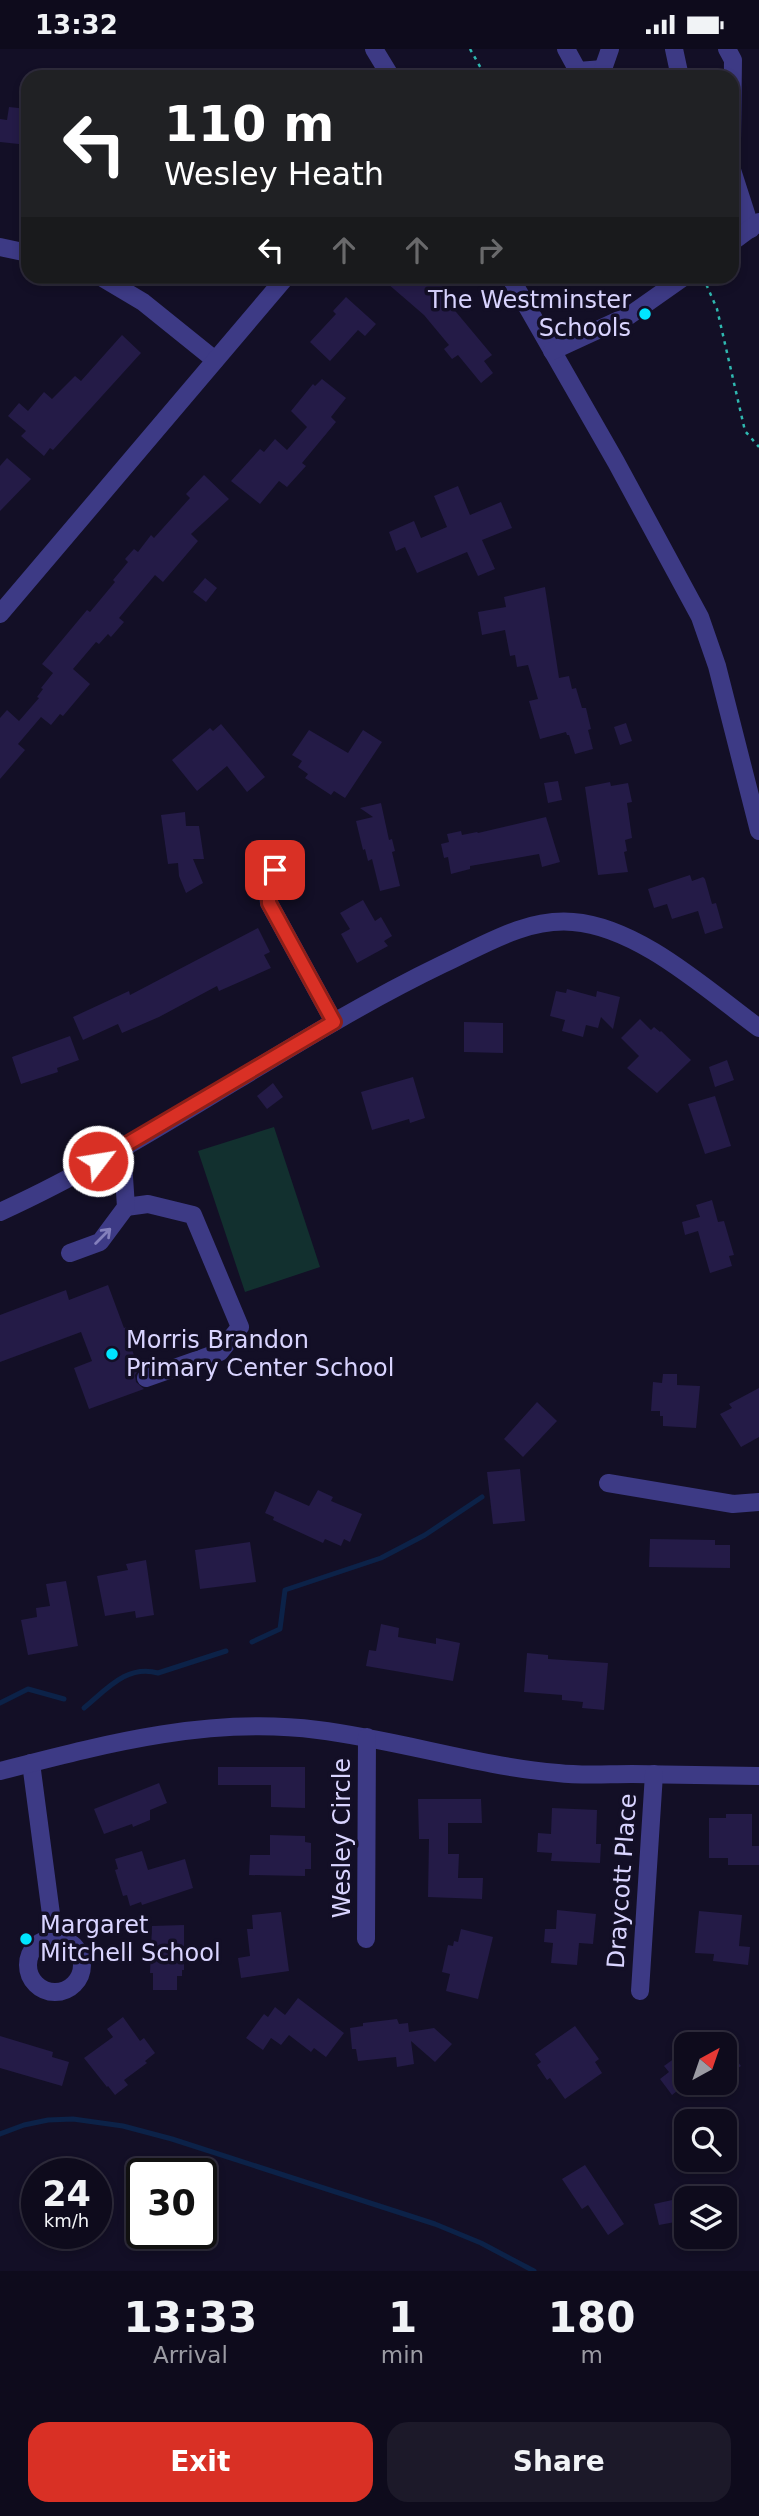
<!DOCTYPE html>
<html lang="en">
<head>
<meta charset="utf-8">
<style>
  body { margin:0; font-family:"DejaVu Sans",sans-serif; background:#1c1929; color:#f1f3f6; height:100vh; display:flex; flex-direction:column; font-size:26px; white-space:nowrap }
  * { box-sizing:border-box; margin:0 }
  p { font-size:23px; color:#9b9ba3 }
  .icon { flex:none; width:38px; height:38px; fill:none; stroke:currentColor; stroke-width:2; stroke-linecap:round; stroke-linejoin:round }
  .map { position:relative; height:2222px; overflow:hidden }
  .drawer { display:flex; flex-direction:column; background:#0e0b1c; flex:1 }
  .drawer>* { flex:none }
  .hud { position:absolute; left:21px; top:21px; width:718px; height:214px; border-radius:21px; box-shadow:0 4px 10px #0003,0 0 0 2px #2e2b3b; background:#202124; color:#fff; overflow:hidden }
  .needle { width:46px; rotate:40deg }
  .fabs { position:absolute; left:674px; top:1983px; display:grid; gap:14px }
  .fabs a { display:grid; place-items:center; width:63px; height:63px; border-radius:14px; background:#0e0b1c; box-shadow:0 4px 10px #0003,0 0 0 2px #2e2b3b; font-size:35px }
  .speed { position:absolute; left:21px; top:2109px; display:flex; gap:14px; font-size:35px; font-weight:700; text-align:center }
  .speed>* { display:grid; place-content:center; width:91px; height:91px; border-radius:50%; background:#0e0b1c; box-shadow:0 4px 10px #0003,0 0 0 2px #2e2b3b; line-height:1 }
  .speed small { font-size:18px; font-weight:400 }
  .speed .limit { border:4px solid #111; border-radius:10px; background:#fff; color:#111 }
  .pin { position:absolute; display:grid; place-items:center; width:60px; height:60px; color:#fff; margin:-30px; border-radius:14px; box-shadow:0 4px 10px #0006 }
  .me { position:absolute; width:77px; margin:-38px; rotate:59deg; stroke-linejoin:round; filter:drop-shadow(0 0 5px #0008) }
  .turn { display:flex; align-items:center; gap:24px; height:147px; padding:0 28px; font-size:32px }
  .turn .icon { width:91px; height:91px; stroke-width:2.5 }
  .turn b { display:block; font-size:49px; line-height:60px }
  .lanes { display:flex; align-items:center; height:66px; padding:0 28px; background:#0003; justify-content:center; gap:35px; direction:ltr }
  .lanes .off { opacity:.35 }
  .eta { display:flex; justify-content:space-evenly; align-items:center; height:119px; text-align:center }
  .eta b { font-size:42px; font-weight:600; line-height:49px }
  .cta { display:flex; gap:14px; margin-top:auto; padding:14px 28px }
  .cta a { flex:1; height:80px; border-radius:21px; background:#d93025; color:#fff; font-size:28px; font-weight:600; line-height:80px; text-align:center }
  .cta a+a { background:#1c1929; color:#f1f3f6 }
  .status { display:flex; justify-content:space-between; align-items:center; height:49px; padding:0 35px; background:#0e0b1c; direction:ltr }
  .status svg { height:19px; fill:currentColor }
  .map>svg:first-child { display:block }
  .green { fill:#12302f }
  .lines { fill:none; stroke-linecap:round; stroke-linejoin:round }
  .stream { stroke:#0c2248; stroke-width:5 }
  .building { fill:#241b47 }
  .path { stroke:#2fb8b0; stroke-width:2.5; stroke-dasharray:3.5 5; stroke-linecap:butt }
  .minor { stroke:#3d3a85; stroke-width:18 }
  .oneway { stroke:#837fbc }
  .route-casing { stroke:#8d1f18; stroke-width:18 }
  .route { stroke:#d93025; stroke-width:12 }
  .poi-dot { fill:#00e5ff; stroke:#130f26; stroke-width:2.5 }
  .labels { text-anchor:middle; stroke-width:7; stroke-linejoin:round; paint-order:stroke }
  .poi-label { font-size:24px; fill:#d9d4ff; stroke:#130f26; text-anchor:start }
  .street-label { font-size:24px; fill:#d9d4ff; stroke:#130f26 }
</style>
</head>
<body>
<div class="status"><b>13:32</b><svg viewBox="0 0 49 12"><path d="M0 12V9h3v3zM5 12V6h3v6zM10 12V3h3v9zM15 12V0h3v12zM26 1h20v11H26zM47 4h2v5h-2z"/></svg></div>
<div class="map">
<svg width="759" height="2222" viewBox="0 0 759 2222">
  <rect width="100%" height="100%" fill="#130f26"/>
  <!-- green -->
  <path class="green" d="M 274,1078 L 320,1218 L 245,1243 L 198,1102 Z"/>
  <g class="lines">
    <!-- stream -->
    <g class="stream">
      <path d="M 252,1593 L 280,1580 L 285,1541 L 381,1509 L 425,1486 L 482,1448"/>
      <path d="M 0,1654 L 28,1640 L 64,1650"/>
      <path d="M 84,1659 C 106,1641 127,1615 158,1624 L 226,1602"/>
      <path d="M 0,2085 L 24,2076 L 48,2071 L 73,2070 L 123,2077 L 172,2090 L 435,2175 L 481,2194 L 534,2222"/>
    </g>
  </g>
  <!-- building -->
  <g class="building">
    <path d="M 9,58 L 28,60 L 28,96 L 0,93 L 0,70 L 7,71 Z"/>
    <path d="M 380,228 L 435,228 L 447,238 L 441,245 L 492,306 L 484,312 L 493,324 L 481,334 L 458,306 L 452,310 L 444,300 L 449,296 L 424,266 Z"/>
    <path d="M 346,248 L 376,275 L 365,287 L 358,281 L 330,312 L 310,293 L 336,265 L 333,262 Z"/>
    <path d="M 122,286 L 141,304 L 53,401 L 50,399 L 44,407 L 21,387 L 26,382 L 8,367 L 19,354 L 28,362 L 44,343 L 52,350 L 75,327 L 81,332 Z"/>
    <path d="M 322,330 L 346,349 L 331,368 L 336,373 L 302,414 L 306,417 L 287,438 L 279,432 L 260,455 L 231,432 L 260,400 L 264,403 L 275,390 L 287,401 L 307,378 L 291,362 L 313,335 L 315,337 Z"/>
    <path d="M 7,409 L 31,430 L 0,462 L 0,417 Z"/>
    <path d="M 204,426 L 229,450 L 191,485 L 198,492 L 163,533 L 155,526 L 119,569 L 124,573 L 111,588 L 108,585 L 99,595 L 96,593 L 73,620 L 90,635 L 63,667 L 60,665 L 51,676 L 41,668 L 18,695 L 25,701 L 0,730 L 0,669 L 7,661 L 19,672 L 39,649 L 37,648 L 43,640 L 41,639 L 53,624 L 42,615 L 87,561 L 90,563 L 115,533 L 113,531 L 128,513 L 125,510 L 134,500 L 138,503 L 151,486 L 154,489 L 190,449 L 186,445 Z"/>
    <path d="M 458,437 L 470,466 L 501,453 L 512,479 L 482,491 L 495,520 L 478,527 L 467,503 L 417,524 L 405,498 L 396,502 L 389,483 L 414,472 L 421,489 L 447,478 L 434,447 Z"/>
    <path d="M 205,529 L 217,539 L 206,553 L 193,543 Z"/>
    <path d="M 545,538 L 559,629 L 569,627 L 572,640 L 576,639 L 582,659 L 586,659 L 591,680 L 588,681 L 593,700 L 575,705 L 569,686 L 567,686 L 566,683 L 540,690 L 529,652 L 538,650 L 528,616 L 517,618 L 515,606 L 510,607 L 505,581 L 482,586 L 478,563 L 506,558 L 504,548 Z"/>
    <path d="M 626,674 L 632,692 L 620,696 L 614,678 Z"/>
    <path d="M 221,675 L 265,728 L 247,743 L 227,717 L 197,742 L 172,711 L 210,679 L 213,682 Z"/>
    <path d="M 309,681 L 348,704 L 363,681 L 382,693 L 345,749 L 334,742 L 331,746 L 305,729 L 308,725 L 298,718 L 302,712 L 292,706 Z"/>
    <path d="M 558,732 L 562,751 L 548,754 L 544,734 Z"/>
    <path d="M 610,733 L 611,737 L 628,734 L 632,753 L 627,754 L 632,789 L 625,791 L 627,802 L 624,803 L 628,823 L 598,826 L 585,738 Z"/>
    <path d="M 381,754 L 389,791 L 392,790 L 395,802 L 392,803 L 400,837 L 380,842 L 372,810 L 368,812 L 365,800 L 363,801 L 356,772 L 373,768 L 360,759 Z"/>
    <path d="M 185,763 L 186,777 L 199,777 L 204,810 L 193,810 L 203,834 L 186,844 L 179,827 L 178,814 L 168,815 L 161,766 Z"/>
    <path d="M 546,768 L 560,813 L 542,818 L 539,805 L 470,817 L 470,820 L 451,825 L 448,808 L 444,809 L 441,795 L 449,793 L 447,785 L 461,782 L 462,786 L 477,783 L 478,784 Z"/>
    <path d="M 690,826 L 692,832 L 703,828 L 705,830 L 712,855 L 716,854 L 723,879 L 705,885 L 698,862 L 672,870 L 667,855 L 654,859 L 648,840 Z"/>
    <path d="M 363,851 L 375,872 L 381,868 L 392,887 L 384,892 L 388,897 L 357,914 L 341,885 L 350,880 L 340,864 Z"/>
    <path d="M 258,879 L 270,903 L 264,906 L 271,919 L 219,942 L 217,937 L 159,968 L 122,984 L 118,975 L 83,991 L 73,968 L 129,942 L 130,946 Z"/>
    <path d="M 567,940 L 596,948 L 597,942 L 620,948 L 613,980 L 601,968 L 598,979 L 586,976 L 583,988 L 562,982 L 565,971 L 550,967 L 556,942 L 566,944 Z"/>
    <path d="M 640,970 L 651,981 L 654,978 L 660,983 L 661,982 L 691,1011 L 657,1044 L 627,1019 L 639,1007 L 621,989 Z"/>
    <path d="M 464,973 L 503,974 L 503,1004 L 464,1003 Z"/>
    <path d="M 70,987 L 79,1011 L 57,1019 L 58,1023 L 21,1035 L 12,1008 Z"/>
    <path d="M 727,1011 L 734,1031 L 715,1038 L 709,1018 Z"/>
    <path d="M 413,1028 L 425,1069 L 410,1074 L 409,1070 L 372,1081 L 361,1043 Z"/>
    <path d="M 273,1034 L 283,1048 L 267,1060 L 257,1047 Z"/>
    <path d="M 715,1047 L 731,1097 L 705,1105 L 688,1055 Z"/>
    <path d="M 712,1151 L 718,1173 L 724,1172 L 734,1206 L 729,1207 L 732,1217 L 710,1224 L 698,1182 L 685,1186 L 682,1173 L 700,1168 L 696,1156 Z"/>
    <path d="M 108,1236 L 124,1279 L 127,1278 L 135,1297 L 131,1298 L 139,1320 L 135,1326 L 136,1333 L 144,1340 L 89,1360 L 74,1319 L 92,1312 L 81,1283 L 0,1313 L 0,1266 L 66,1241 L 69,1251 Z"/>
    <path d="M 663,1325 L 677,1325 L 677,1336 L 700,1337 L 696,1379 L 663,1377 L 663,1367 L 660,1367 L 660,1362 L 651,1362 L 653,1333 L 662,1334 Z"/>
    <path d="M 759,1339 L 759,1388 L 741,1398 L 720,1365 L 732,1359 L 729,1355 Z"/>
    <path d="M 537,1353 L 557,1372 L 523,1408 L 504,1390 Z"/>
    <path d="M 520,1420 L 525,1472 L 493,1475 L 487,1423 Z"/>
    <path d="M 318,1441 L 333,1448 L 331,1452 L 362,1465 L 350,1493 L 344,1490 L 341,1497 L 325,1490 L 323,1494 L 273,1471 L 274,1468 L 265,1464 L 275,1442 L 309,1457 Z"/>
    <path d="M 650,1490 L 715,1491 L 715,1496 L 730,1496 L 730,1519 L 649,1518 Z"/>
    <path d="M 250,1493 L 256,1533 L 200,1540 L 195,1501 Z"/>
    <path d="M 146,1511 L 154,1566 L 136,1569 L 135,1562 L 105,1567 L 97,1527 L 128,1521 L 126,1515 Z"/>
    <path d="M 66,1532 L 78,1597 L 28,1606 L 21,1571 L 37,1568 L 36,1559 L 50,1557 L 46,1535 Z"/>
    <path d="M 381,1575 L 399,1579 L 398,1588 L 436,1595 L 436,1589 L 460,1594 L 453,1632 L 366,1617 L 369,1601 L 376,1602 Z"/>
    <path d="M 527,1604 L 548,1606 L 548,1610 L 608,1614 L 604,1661 L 582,1659 L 583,1653 L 562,1651 L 562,1646 L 524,1643 Z"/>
    <path d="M 218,1718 L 305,1718 L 305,1759 L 271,1758 L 271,1736 L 218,1736 Z"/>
    <path d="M 159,1734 L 167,1754 L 150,1761 L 150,1771 L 133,1778 L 132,1775 L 104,1785 L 94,1760 Z"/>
    <path d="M 418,1750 L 481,1750 L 482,1774 L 448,1774 L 448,1805 L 459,1805 L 458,1829 L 483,1829 L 482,1850 L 428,1848 L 429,1790 L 419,1790 Z"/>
    <path d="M 552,1759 L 597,1761 L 596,1795 L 601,1795 L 600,1814 L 551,1812 L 552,1804 L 537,1803 L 538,1784 L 551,1785 Z"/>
    <path d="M 726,1765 L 752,1765 L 752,1797 L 759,1797 L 759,1816 L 728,1816 L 728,1809 L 709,1809 L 709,1769 L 726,1769 Z"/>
    <path d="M 270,1786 L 305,1787 L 305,1793 L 311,1794 L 311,1820 L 305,1820 L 305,1827 L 249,1826 L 250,1806 L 270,1806 Z"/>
    <path d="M 142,1802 L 148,1821 L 185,1810 L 193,1839 L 142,1856 L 141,1853 L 130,1857 L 127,1846 L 123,1847 L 115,1821 L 118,1820 L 115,1810 Z"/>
    <path d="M 557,1861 L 596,1865 L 593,1895 L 579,1894 L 577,1916 L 551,1914 L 553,1894 L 544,1893 L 545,1880 L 556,1880 Z"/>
    <path d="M 699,1862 L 742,1866 L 739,1897 L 750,1898 L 748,1916 L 713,1912 L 714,1905 L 695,1904 Z"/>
    <path d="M 281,1863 L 289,1922 L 241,1929 L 238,1909 L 250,1907 L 247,1880 L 253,1880 L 252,1866 Z"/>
    <path d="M 184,1876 L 184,1921 L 182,1921 L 182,1927 L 177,1927 L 177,1941 L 153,1941 L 153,1924 L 150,1924 L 152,1877 Z"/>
    <path d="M 461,1880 L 493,1888 L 478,1950 L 446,1942 L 450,1925 L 442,1923 L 448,1896 L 453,1897 L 454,1892 L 458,1893 Z"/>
    <path d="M 298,1949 L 344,1984 L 326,2008 L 314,1999 L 311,2003 L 289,1986 L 281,1996 L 271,1989 L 263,2001 L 246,1989 L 264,1965 L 268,1968 L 275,1958 L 285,1966 Z"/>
    <path d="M 123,1968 L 140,1992 L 144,1989 L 155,2004 L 145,2012 L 147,2014 L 124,2031 L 128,2036 L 115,2046 L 108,2037 L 107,2038 L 84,2009 L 113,1988 L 107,1980 Z"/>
    <path d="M 397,1970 L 399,1975 L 408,1974 L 409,1983 L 434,1979 L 452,1995 L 435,2013 L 411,1992 L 414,2015 L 397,2018 L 396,2008 L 358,2012 L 356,2000 L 352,2000 L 350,1979 L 363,1977 L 363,1974 Z"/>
    <path d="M 575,1977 L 599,2010 L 595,2013 L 602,2024 L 565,2050 L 550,2029 L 547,2031 L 537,2016 L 541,2013 L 535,2005 Z"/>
    <path d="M 0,1987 L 53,2003 L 52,2008 L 69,2013 L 62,2037 L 0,2019 Z"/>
    <path d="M 724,1995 L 741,2017 L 724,2029 Z"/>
    <path d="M 686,2001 L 686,2035 L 672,2046 L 660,2030 L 669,2023 L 664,2017 Z"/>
    <path d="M 585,2116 L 624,2175 L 608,2186 L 588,2156 L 582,2160 L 562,2130 Z"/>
    <path d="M 686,2148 L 686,2171 L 659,2176 L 654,2155 Z"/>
  </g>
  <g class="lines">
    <!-- path -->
    <g class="path">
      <path d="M 470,0 L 486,28"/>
      <path d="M 703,228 L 717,260 L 745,382 L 759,398"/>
    </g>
    <!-- minor -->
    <g class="minor">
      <path d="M 374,0 L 391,28"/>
      <path d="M 566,0 L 578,22 L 603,20"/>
      <path d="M 674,0 L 680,28"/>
      <path d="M 727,0 L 733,11 L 732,91"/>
      <path d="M 608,28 L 603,20 L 610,0"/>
      <path d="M 732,121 L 751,180"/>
      <path d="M 732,193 L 759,173"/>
      <path d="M 0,198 L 28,204"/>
      <path d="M 101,228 L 143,253 L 215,311"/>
      <path d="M 510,228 L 616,413 L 700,568 L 717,617 L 759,782"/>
      <path d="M 552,302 L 630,266 L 684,228"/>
      <path d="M 0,565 L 286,228"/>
      <path d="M 284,812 C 270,825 266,835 269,854 L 334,973"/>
      <path d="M 126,1158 L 148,1155 L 193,1166 L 240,1278 L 220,1303 L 146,1329"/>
      <path d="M 0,1163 C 154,1093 291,988 443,915 C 484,896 526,869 573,873 C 639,878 707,941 759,979"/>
      <path d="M 70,1204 L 100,1193 L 126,1158 L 122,1098"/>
      <path d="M 608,1434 L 733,1455 L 759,1453"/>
      <path d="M 31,1714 L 54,1888"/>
      <path d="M 0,1722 C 105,1695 209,1667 318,1681 C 399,1691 477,1717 558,1724 C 582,1727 607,1725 632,1725 C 674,1726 717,1726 759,1727"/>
      <circle cx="55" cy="1916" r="27"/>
      <path d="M 366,1890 L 367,1688"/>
      <path d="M 640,1942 L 654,1725"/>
    </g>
  </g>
  <!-- one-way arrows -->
  <defs><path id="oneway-shaft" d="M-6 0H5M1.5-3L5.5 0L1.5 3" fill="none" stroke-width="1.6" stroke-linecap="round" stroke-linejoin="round" transform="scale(1.75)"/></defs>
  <use class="oneway" href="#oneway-shaft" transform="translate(103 1187) rotate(-45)"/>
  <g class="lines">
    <defs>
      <path id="route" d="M 98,1112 L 334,973 L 269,854 L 269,832 L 275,821"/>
    </defs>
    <!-- route casing -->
    <use href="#route" class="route-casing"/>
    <!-- route -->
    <use href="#route" class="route"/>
  </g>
  <!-- markers -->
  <g class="poi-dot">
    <circle cx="645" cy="265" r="7"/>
    <circle cx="112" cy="1305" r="7"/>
    <circle cx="26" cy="1890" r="7"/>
  </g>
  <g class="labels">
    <!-- poi labels -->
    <g class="poi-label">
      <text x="631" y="259" text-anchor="end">The Westminster<tspan x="631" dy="28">Schools</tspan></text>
      <text x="126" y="1299">Morris Brandon<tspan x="126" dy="28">Primary Center School</tspan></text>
      <text x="40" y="1884">Margaret<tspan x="40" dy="28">Mitchell School</tspan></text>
    </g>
    <!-- street labels -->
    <g class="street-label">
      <text transform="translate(342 1789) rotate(-90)" y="8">Wesley Circle</text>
      <text transform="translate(622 1832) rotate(-86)" y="8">Draycott Place</text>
    </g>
  </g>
</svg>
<div class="fabs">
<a><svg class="needle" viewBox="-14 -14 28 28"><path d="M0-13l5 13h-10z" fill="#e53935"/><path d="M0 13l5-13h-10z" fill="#9b9ba3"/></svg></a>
<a><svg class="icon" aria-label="search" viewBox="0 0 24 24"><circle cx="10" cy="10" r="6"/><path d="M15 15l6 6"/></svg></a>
<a><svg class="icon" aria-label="layers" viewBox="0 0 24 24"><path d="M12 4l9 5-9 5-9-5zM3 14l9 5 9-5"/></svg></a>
</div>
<div class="speed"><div>24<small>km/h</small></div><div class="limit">30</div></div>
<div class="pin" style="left:275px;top:821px;background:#d93025"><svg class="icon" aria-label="arrive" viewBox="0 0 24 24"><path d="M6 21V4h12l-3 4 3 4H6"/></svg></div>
<svg class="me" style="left:98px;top:1112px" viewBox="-20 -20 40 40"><circle r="17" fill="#d93025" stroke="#fff" stroke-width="3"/><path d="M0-11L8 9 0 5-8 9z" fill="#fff"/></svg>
<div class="hud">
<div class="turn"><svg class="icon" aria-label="left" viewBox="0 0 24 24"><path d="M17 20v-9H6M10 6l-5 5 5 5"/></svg><div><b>110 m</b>Wesley Heath</div></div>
<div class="lanes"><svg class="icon" aria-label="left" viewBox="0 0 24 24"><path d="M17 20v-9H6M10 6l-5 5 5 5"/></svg><svg class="icon off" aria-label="ahead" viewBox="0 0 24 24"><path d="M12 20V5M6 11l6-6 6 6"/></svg><svg class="icon off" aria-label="ahead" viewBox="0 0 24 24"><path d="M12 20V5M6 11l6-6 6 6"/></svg><svg class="icon off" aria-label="right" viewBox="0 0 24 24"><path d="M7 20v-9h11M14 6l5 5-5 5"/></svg></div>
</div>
</div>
<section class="drawer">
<div class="eta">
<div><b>13:33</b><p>Arrival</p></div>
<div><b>1</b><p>min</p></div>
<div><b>180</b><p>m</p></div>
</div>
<div class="cta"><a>Exit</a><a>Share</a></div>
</section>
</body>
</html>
